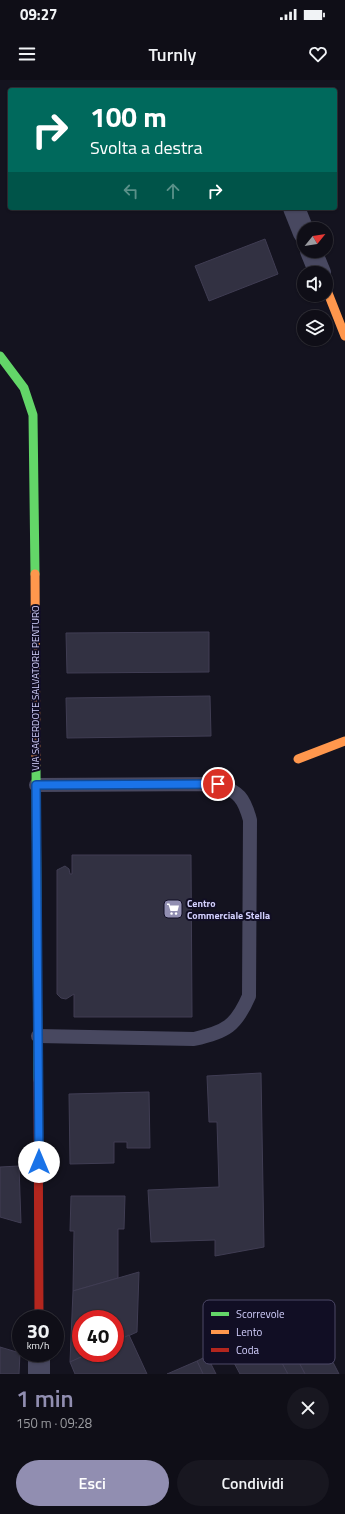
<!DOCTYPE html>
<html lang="it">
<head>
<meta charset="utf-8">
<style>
  body { margin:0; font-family:"Titillium Web",sans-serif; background:#181720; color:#f1f3f6; height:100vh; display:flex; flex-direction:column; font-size:15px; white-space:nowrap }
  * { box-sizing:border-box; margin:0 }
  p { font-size:13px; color:#9b9ca1 }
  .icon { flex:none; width:22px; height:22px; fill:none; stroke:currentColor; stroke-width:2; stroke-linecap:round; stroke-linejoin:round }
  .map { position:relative; height:1294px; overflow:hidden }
  .sheet { display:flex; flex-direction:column; background:#0f0e17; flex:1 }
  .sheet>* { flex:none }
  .banner { position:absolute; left:8px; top:8px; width:329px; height:122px; border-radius:4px; box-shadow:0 1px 3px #0004,0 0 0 1px #2f2e36; background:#00695c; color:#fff; overflow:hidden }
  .needle { width:26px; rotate:60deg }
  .fabs { position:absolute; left:297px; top:142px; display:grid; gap:8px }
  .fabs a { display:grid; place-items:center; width:36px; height:36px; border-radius:50%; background:#0f0e17; box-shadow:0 1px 3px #0004,0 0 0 1px #2f2e36; font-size:20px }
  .speed { position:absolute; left:12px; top:1230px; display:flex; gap:8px; font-size:20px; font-weight:700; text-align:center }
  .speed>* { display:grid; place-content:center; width:52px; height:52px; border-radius:50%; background:#0f0e17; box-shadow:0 1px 3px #0004,0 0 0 1px #2f2e36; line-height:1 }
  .speed small { font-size:10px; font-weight:400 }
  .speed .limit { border:6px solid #d22; background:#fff; color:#111 }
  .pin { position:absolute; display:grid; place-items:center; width:34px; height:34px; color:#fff; margin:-17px; border:2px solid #fff; border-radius:50%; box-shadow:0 1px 4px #0007 }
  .me { position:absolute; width:44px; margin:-22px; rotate:0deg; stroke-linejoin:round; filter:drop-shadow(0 0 3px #0008) }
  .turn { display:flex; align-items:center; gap:14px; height:84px; padding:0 16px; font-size:18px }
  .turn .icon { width:52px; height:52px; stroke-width:2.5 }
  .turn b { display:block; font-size:28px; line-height:34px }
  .lanes { display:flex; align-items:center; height:38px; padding:0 16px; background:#0003; justify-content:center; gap:20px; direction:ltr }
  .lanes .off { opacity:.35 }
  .round { display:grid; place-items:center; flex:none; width:42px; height:42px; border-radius:21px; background:#181720 }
  .head { display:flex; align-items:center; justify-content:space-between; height:68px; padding:0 16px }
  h1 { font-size:24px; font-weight:600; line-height:30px; color:#918eb1 }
  .action { display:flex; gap:8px; margin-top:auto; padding:8px 16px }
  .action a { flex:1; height:46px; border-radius:24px; background:#918eb1; color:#fff; font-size:16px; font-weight:600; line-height:46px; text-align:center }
  .action a+a { background:#181720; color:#f1f3f6 }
  .status { display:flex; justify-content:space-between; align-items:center; height:28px; padding:0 20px; background:#0f0e17; direction:ltr }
  .status svg { height:11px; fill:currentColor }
  header { display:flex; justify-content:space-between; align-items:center; height:52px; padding:0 16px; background:#0f0e17; font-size:18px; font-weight:600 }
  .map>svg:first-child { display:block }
  .building { fill:#323142; stroke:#403d53 }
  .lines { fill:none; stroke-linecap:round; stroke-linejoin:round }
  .lane { stroke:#484860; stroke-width:14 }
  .street { stroke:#484860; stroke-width:22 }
  .fast { stroke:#63d668; stroke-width:9 }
  .slow { stroke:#ff974d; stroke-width:9 }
  .jam { stroke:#b3261e; stroke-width:9 }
  .route-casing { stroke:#114b97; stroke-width:10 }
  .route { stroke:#1a73e8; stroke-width:7 }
  .labels { text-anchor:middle; stroke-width:4; stroke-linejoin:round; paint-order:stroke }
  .street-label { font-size:10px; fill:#d4d1ff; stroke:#110e24 }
  .poi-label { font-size:10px; font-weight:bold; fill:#d4d1ff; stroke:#110e24; text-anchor:start }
  .key { fill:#110e24; stroke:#4c4866; stroke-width:1 }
  .key-label { font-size:11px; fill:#d4d1ff }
</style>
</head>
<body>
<div class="status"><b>09:27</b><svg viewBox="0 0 49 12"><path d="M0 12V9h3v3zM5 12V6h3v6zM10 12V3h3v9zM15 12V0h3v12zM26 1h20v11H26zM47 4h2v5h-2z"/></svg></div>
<header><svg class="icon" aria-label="menu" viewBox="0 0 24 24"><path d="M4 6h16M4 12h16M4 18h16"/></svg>Turnly<svg class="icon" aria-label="heart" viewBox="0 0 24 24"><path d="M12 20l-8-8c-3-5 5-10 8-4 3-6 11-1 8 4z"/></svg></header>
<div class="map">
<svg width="345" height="1294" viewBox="0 0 345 1294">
  <rect width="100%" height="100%" fill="#14131f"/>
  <!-- building -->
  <g class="building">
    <path d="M 265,159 L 278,194 L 209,221 L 195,186 Z"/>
    <path d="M 209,552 L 209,592 L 67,593 L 66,553 Z"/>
    <path d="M 210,616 L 211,656 L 67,658 L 66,618 Z"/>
    <path d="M 72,775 L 191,775 L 192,937 L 74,937 L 74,914 L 66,919 L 61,918 L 57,914 L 57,790 L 65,786 L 69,789 L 70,794 L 72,794 Z"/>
    <path d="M 261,993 L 264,1167 L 215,1176 L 215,1160 L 151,1162 L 148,1110 L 219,1107 L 217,1042 L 209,1042 L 207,996 Z"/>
    <path d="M 149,1012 L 150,1068 L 127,1068 L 127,1062 L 114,1062 L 114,1083 L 70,1084 L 69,1014 Z"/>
    <path d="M 19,1086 L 21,1143 L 0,1137 L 0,1087 Z"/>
    <path d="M 71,1116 L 125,1116 L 124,1149 L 118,1149 L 118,1198 L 73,1211 L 74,1151 L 70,1151 Z"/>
    <path d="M 139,1192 L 137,1252 L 115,1262 L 115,1239 L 81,1239 L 81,1273 L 90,1273 L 70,1282 L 73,1211 Z"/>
    <path d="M 306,1230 L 338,1292 L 339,1294 L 305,1294 L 279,1244 Z"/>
    <path d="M 129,1255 L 147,1294 L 75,1294 L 70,1282 L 90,1273 L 115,1273 L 115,1262 Z"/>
    <path d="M 270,1260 L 288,1294 L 240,1294 L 232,1279 Z"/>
    <path d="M 0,1267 L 20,1273 L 19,1294 L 0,1294 Z"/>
    <path d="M 291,1267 L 305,1294 L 288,1294 L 277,1274 Z"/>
    <path d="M 207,1276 L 216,1294 L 203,1294 L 197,1281 Z"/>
    <path d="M 197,1281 L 203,1294 L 167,1294 Z"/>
  </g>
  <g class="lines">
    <!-- lane -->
    <path class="lane" d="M 36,705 L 218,704 C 239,712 244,718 250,740 L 249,916 C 236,946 226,952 194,959 L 38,956"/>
    <!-- street -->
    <g class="street">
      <path d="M 294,128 L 304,153"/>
      <path d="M 311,171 L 320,193"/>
      <path d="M 39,1273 L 39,1294"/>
    </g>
    <!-- fast -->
    <g class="fast">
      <path d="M 0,276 L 24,308 L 33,335 L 35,494"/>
      <path d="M 36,685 L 38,1000"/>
    </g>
    <!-- slow -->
    <g class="slow">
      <path d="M 326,208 L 345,256"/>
      <path d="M 35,494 L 36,685"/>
      <path d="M 298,679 L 345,661"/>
    </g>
    <!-- jam -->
    <path class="jam" d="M 38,1000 L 39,1239"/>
  </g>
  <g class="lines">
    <defs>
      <path id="route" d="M 39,1082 L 36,705 L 218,704"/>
    </defs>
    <!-- route casing -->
    <use href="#route" class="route-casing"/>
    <!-- route -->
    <use href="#route" class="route"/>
  </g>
  <!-- icons -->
  <defs>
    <symbol id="supermarket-square" viewBox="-11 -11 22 22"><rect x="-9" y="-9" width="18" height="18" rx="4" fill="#918eb1" stroke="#110e24"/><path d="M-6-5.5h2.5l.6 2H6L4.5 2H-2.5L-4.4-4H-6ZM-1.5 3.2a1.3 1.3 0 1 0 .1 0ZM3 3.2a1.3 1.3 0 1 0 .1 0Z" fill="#fff"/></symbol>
  </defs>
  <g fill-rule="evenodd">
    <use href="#supermarket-square" x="162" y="818" width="22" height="22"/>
  </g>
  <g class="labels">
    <!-- street labels -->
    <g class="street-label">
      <text transform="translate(35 608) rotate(-90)" y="4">VIA SACERDOTE SALVATORE PENTURO</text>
    </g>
    <!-- poi labels -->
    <g class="poi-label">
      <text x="187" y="827">Centro<tspan x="187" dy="12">Commerciale Stella</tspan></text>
    </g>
  </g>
  <!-- legend -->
  <rect x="203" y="1220" width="132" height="64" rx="6" class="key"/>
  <rect x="211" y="1232" width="18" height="4" fill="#63d668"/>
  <rect x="211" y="1250" width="18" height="4" fill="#ff974d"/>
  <rect x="211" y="1268" width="18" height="4" fill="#b3261e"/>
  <g class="key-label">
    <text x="236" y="1238">Scorrevole</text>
    <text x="236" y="1256">Lento</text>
    <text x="236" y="1274">Coda</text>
  </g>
</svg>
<div class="fabs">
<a><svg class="needle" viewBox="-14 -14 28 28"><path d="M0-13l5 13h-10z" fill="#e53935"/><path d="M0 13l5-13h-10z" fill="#9b9ca1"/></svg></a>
<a><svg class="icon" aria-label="sound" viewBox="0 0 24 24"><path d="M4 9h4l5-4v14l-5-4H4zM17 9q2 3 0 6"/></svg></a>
<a><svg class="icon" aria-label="layers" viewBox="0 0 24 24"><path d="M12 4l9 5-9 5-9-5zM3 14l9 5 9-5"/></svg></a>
</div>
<div class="speed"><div>30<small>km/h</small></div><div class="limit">40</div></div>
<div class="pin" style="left:218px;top:704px;background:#d93025"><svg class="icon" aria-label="arrive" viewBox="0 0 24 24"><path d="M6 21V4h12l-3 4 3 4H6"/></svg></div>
<svg class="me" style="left:39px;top:1082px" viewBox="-20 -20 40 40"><circle r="19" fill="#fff"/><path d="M0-13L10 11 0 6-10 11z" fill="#1a73e8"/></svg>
<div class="banner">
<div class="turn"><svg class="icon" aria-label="right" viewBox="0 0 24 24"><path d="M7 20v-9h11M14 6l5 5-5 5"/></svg><div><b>100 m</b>Svolta a destra</div></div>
<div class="lanes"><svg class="icon off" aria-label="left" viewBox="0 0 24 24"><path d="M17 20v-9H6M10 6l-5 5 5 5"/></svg><svg class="icon off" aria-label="ahead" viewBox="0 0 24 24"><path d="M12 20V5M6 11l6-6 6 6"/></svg><svg class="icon" aria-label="right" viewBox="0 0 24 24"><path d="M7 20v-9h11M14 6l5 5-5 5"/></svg></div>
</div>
</div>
<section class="sheet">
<div class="head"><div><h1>1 min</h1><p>150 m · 09:28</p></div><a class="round"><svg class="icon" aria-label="close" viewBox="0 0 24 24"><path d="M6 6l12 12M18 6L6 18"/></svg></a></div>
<div class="action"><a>Esci</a><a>Condividi</a></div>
</section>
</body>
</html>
